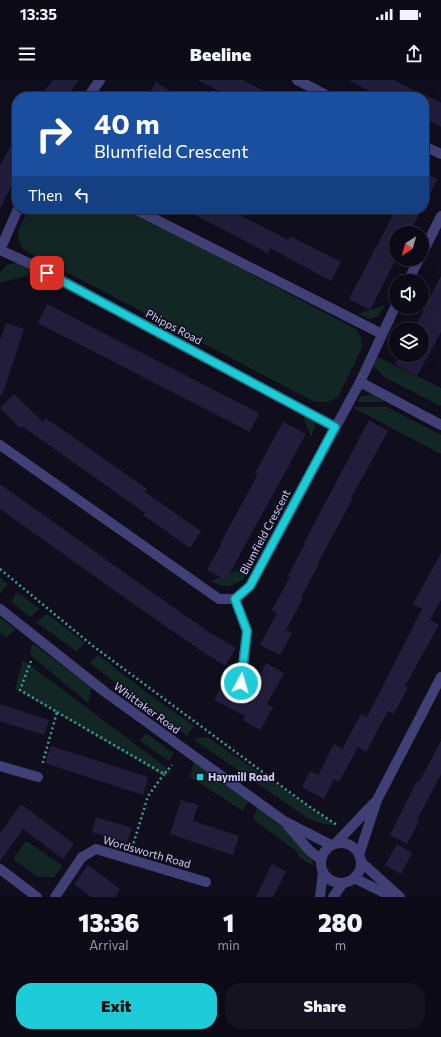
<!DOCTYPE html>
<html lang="en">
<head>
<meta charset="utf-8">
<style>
  body { margin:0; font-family:Commissioner,sans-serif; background:#15131f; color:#f1f3f6; height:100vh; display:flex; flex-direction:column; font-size:15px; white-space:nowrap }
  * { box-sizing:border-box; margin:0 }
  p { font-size:13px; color:#9a9aa1 }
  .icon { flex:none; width:22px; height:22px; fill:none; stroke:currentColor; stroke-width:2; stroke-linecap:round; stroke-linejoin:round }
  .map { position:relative; height:817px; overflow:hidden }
  .details { display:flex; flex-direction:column; background:#0c0a16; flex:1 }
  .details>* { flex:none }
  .hud { position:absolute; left:12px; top:12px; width:417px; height:122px; border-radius:16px; box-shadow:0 4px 16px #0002,0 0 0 1px #2c2b35; background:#1a4fa0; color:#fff; overflow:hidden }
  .needle { width:26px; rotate:217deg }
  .fabs { position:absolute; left:389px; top:146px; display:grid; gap:8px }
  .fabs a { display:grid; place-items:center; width:40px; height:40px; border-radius:50%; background:#0c0a16; box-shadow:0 4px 16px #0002,0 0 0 1px #2c2b35; font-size:20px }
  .pin { position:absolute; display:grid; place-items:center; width:34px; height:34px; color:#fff; margin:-17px; border-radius:8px; box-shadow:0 2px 6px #0006 }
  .me { position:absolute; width:44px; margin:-22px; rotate:6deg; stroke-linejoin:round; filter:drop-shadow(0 0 3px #0008) }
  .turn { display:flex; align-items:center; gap:14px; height:84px; padding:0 16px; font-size:18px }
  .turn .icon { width:52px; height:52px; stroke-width:2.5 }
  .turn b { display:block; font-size:28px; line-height:34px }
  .then { display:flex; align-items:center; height:38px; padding:0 16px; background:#0003; gap:8px; font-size:15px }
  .eta { display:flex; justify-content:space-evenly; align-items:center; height:68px; text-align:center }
  .eta b { font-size:24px; font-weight:800; line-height:28px }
  .action { display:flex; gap:8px; margin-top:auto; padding:8px 16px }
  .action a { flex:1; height:46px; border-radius:16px; background:#1eccd8; color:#111; font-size:16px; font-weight:800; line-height:46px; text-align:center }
  .action a+a { background:#15131f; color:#f1f3f6 }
  .status { display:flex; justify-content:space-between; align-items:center; height:28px; padding:0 20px; background:#0c0a16; direction:ltr }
  .status svg { height:11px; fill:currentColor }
  header { display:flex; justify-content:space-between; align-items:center; height:52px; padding:0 16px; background:#0c0a16; font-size:18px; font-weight:800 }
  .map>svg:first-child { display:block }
  .green { fill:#122624 }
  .building { fill:#221d3b }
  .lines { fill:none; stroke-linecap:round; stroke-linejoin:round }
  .path { stroke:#3da096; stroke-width:2.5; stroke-dasharray:2 3; stroke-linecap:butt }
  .minor { stroke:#404076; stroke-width:10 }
  .route-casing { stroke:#14858c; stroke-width:10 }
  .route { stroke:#1eccd8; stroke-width:7 }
  .poi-dot { fill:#1eccd8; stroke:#100e1d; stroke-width:1.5 }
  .labels { text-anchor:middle; stroke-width:3; stroke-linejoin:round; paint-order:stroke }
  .street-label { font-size:11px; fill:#d4d1f9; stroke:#100e1d }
  .poi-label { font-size:11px; font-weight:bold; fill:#d4d1f9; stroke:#100e1d; text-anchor:start }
</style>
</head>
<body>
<div class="status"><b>13:35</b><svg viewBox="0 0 49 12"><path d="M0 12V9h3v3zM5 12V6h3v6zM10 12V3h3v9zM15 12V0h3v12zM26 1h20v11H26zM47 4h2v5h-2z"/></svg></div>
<header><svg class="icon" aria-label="menu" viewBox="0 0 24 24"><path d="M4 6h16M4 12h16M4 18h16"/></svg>Beeline<svg class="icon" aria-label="share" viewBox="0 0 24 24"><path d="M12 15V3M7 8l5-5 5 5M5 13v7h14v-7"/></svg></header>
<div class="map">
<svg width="441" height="817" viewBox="0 0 441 817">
  <rect width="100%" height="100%" fill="#100e1d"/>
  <!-- green -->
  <g class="green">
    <path d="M 29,129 L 127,129 L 356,249 L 361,257 L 362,268 L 338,317 L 328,322 L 315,322 L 24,170 C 12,154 21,144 29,129 Z"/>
    <path d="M 20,182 L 31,187 L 31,190 L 35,193 L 0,203 L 0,192 L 7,185 Z"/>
    <path d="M 385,225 L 378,236 L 371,239 L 358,234 Z"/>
    <path d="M 378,277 L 441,308 L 441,326 L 384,297 L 373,285 Z"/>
    <path d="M 372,314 L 385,322 L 357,322 L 360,317 Z"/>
    <path d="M 352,327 L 387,327 L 441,355 L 441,374 Z"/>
    <path d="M 301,331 L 313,338 L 315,346 L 311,358 Z"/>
    <path d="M 252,485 L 243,500 L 230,506 L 222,506 L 211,501 Z"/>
    <path d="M 0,497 L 8,504 L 1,513 L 0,512 Z"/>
    <path d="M 17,512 L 40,529 L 30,537 L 11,522 Z"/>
    <path d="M 47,534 L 85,563 L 76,571 L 36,542 Z"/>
    <path d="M 0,537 L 16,550 L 6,557 L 0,552 Z"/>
    <path d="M 32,563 L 92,608 L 88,623 L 30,575 Z"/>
    <path d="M 98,575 L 154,618 L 194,646 L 187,656 L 135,618 L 90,583 Z"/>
    <path d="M 23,580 L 171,691 L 165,697 L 15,609 Z"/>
    <path d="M 146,653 L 174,674 L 169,681 L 140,661 Z"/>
    <path d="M 207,657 L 336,745 L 324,744 L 307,738 L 193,659 Z"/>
    <path d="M 194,682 L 248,721 L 243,731 L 190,697 Z"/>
    <path d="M 258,725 L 285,745 L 309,772 L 314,786 L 300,778 L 296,771 L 253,739 Z"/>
    <path d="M 26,761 L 63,786 L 54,797 L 38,797 L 13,779 Z"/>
  </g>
  <!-- building -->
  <g class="building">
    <path d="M 53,0 L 79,0 L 67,17 L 40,17 Z"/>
    <path d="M 198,0 L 243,0 L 275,17 L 230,17 Z"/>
    <path d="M 349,0 L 394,0 L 424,16 L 424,14 L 441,23 L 441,47 L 424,38 L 424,17 L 381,17 Z"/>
    <path d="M 156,2 L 180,17 L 147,17 Z"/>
    <path d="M 17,53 L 17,107 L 12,105 L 0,129 L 0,86 Z"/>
    <path d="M 424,92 L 438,99 L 424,125 Z"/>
    <path d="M 184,129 L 229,129 L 288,160 L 290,156 L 341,182 L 331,201 L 270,168 L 268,173 Z"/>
    <path d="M 396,129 L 422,129 L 409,153 L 396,153 L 396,179 L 370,230 L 349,219 Z"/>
    <path d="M 441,196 L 441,252 L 417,296 L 395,284 L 399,275 L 422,275 L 422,249 L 414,249 Z"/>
    <path d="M 47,224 L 259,333 L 250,352 L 38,243 Z"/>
    <path d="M 6,243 L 24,249 L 2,316 L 0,315 L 0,260 Z"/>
    <path d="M 14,314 L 43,342 L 46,338 L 147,409 L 145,412 L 201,451 L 190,468 L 143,435 L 145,433 L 22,346 L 20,348 L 0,328 Z"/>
    <path d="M 369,340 L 388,351 L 351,418 L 353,418 L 318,483 L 319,484 L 301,517 L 303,518 L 286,550 L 292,553 L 280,575 L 260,565 L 277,533 L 272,530 L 290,497 L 288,496 L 305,464 L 304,463 Z"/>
    <path d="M 283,342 L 306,354 L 226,500 L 207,490 L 221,465 L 220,464 L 258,394 L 255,393 Z"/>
    <path d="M 0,404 L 153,513 L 212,554 L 236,568 L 225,586 L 200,570 L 138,527 L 0,429 Z"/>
    <path d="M 441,473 L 441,520 L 430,540 L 439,545 L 405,606 L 408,607 L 394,634 L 388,631 L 366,672 L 358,667 L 339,702 L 334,699 L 324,719 L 302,707 L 310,691 L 318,695 L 334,664 L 342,669 L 361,634 L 367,637 L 422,529 L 413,524 Z"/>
    <path d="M 266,583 L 284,593 L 267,624 L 273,627 L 260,650 L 243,640 L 245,636 L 214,620 L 226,597 L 235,601 L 235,605 L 237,608 L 241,609 L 246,607 L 252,611 Z"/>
    <path d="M 0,624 L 49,640 L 44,655 L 0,641 Z"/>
    <path d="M 441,661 L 441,694 L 417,740 L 419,741 L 407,764 L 390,755 L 417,701 L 419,702 Z"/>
    <path d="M 51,666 L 148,697 L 143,715 L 45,683 Z"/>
    <path d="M 181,720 L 198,725 L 193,741 L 239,756 L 233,775 L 170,754 Z"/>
    <path d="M 21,724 L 74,764 L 63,779 L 23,749 L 0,781 L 0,753 Z"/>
    <path d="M 96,737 L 132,748 L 127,763 L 92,752 Z"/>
    <path d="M 397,764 L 412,773 L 401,794 L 385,785 Z"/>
    <path d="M 272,784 L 286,791 L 273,817 L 256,817 Z"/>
    <path d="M 88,785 L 120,809 L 115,817 L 91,817 L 74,804 Z"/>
  </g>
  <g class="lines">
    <!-- path -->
    <g class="path">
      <path d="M 0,489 L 93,566 L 307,725 L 337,745"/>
      <path d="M 31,581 L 20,610 L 57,632 L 42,685"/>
      <path d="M 57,632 L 164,694 L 172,685"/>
      <path d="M 132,768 L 148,716 L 164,694"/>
    </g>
    <!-- minor -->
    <g class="minor">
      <path d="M 297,0 L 330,17"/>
      <path d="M 88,17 L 100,0"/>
      <path d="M 424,66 L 441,74"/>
      <path d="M 135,129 L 382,254"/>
      <path d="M 0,170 L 33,185 L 335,347"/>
      <path d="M 0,170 L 18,129"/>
      <path d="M 422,174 L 441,136"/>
      <path d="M 408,201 L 419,179"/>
      <path d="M 360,302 L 441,345"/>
      <path d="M 0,365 L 219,519 L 235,519 L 250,506 L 360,302 L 396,225"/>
      <path d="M 235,519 L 247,551 L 241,603"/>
      <path d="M 0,529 L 105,612 L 284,741 L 331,765"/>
      <path d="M 0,686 L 38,697"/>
      <path d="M 288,746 L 309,770 L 321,780"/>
      <circle cx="341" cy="783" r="20"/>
      <path d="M 336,763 L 374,723"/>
      <path d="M 359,775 L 377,720 L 441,597"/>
      <path d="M 361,782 L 400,817"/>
      <path d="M 0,789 L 37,817"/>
      <path d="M 354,798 L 393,817"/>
      <path d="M 55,817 L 82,777 L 96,769 L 206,802"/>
      <path d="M 320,817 L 323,792"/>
      <path d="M 333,817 L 343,803"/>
    </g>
  </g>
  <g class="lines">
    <defs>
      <path id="route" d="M 47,193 L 335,347 L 250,506 L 235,519 L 247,551 L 241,603"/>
    </defs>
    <!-- route casing -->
    <use href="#route" class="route-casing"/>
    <!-- route -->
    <use href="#route" class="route"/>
  </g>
  <!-- markers -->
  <rect class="poi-dot" x="196" y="693" width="8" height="8" rx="2"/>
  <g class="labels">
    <!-- street labels -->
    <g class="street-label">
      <text transform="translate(174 247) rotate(28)" y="4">Phipps Road</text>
      <text transform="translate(265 452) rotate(-62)" y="4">Blumfield Crescent</text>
      <text transform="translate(147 628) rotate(36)" y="4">Whittaker Road</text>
      <text transform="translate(147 772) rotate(16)" y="4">Wordsworth Road</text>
    </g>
    <!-- poi labels -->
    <g class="poi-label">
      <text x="208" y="701">Haymill Road</text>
    </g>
  </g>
</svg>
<div class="fabs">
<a><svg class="needle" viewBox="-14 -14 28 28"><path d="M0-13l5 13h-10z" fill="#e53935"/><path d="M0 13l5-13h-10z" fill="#9a9aa1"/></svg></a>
<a><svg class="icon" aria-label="sound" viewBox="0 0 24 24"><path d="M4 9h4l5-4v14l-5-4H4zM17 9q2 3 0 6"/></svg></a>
<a><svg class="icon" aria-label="layers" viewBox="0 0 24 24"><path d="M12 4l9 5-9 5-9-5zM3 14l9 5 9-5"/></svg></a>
</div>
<div class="pin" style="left:47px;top:193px;background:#d93025"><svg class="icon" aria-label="arrive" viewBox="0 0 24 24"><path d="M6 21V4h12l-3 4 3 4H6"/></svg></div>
<svg class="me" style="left:241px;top:603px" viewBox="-20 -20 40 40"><circle r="17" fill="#1eccd8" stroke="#fff" stroke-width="3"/><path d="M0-11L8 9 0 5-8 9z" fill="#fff"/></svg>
<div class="hud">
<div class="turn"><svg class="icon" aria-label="right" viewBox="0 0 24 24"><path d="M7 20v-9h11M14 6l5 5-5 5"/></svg><div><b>40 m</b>Blumfield Crescent</div></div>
<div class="then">Then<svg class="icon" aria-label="left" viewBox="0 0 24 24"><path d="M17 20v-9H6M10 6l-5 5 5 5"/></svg></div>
</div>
</div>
<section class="details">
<div class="eta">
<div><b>13:36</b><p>Arrival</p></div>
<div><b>1</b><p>min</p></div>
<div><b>280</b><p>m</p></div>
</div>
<div class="action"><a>Exit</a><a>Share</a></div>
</section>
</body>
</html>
